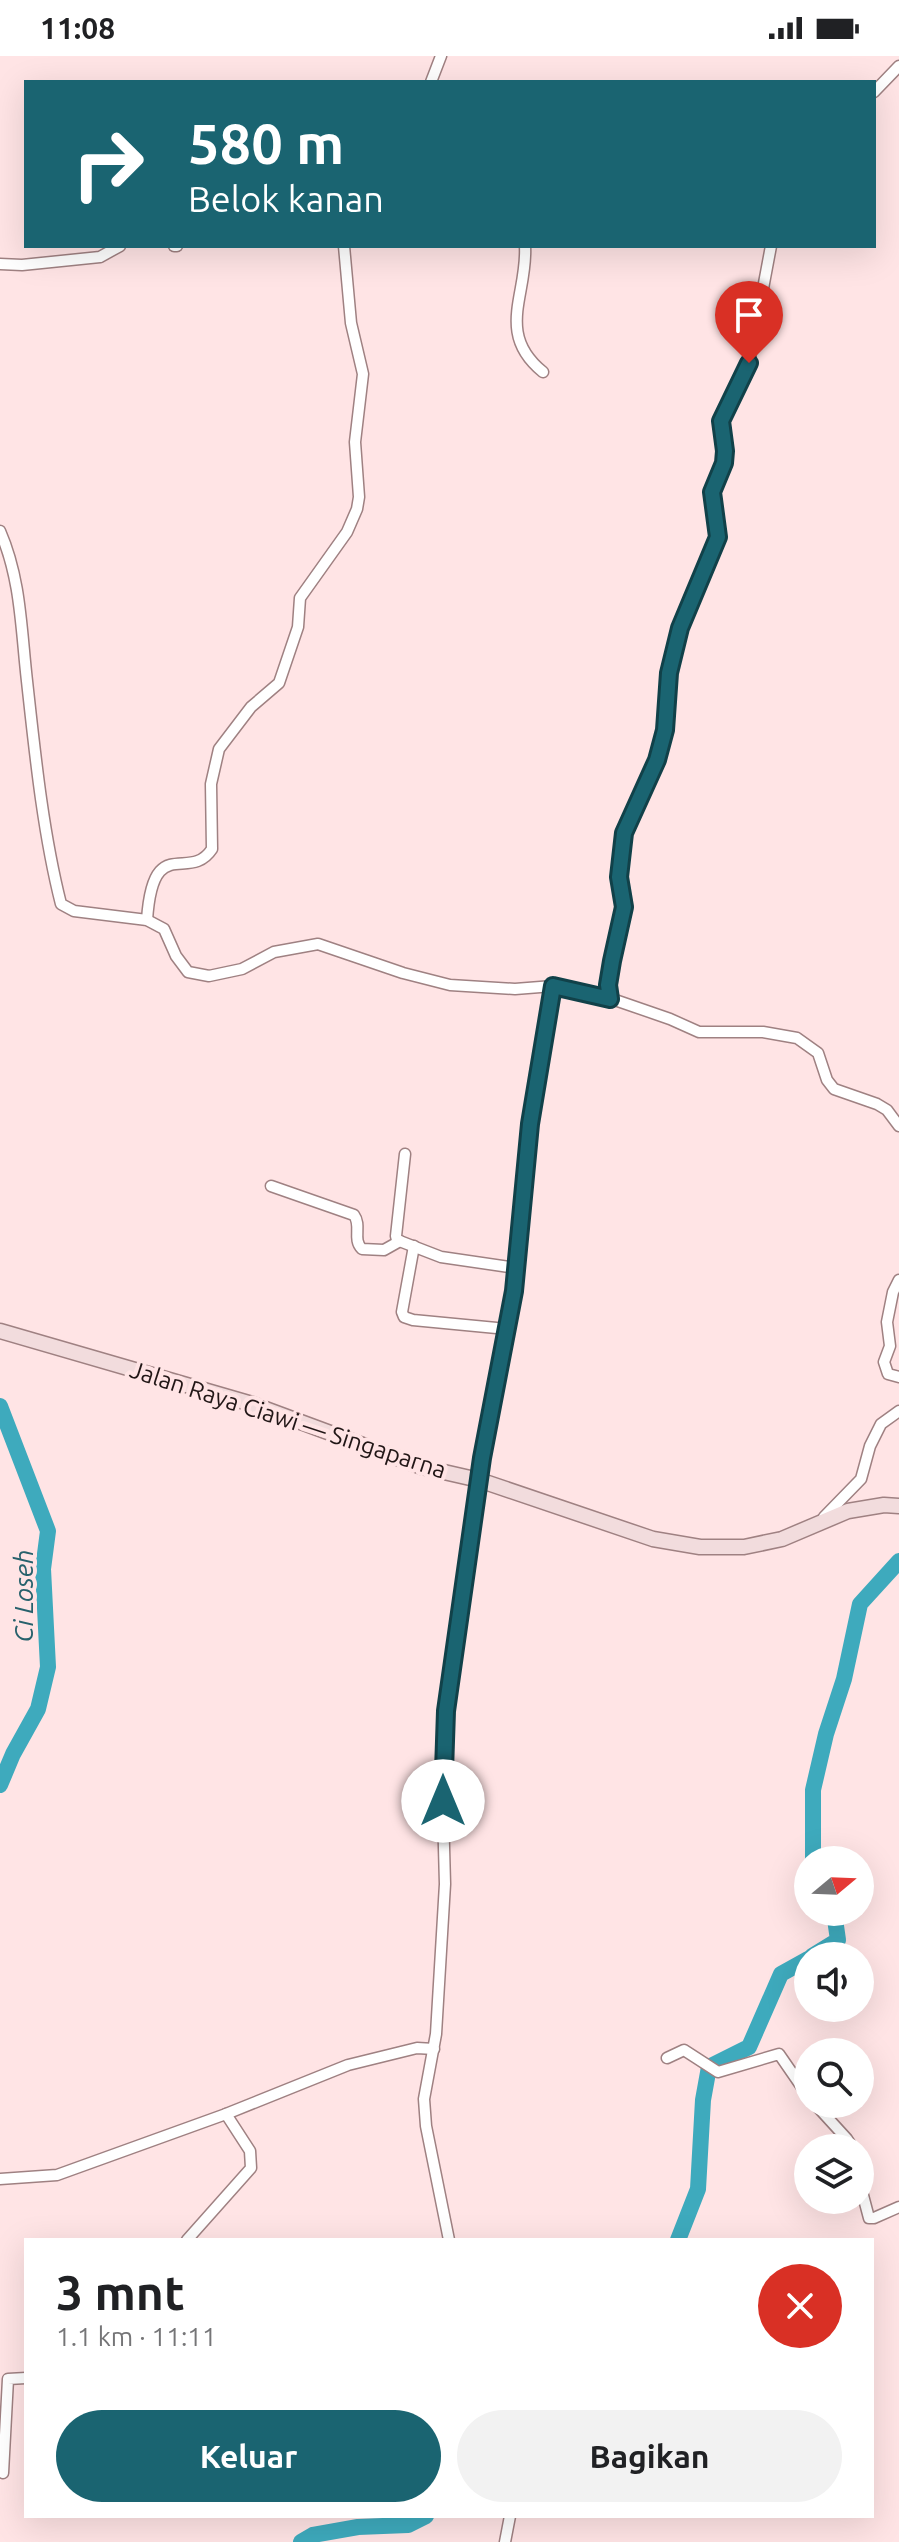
<!DOCTYPE html>
<html lang="id">
<head>
<meta charset="utf-8">
<style>
  body { margin:0; font-family:Ubuntu,sans-serif; background:#f2f2f2; color:#202124; height:100vh; display:flex; flex-direction:column; font-size:30px; white-space:nowrap }
  * { box-sizing:border-box; margin:0 }
  p { font-size:26px; color:#757577 }
  .icon { flex:none; width:44px; height:44px; fill:none; stroke:currentColor; stroke-width:2; stroke-linecap:round; stroke-linejoin:round }
  .map { position:relative; flex:1; overflow:hidden }
  .side { position:absolute; left:24px; top:2182px; width:850px; height:280px; display:flex; flex-direction:column; background:#fff; border-radius:0px; box-shadow:0 8px 32px #0002 }
  .side>* { flex:none }
  .guide { position:absolute; left:24px; top:24px; width:852px; height:168px; border-radius:0px; box-shadow:0 8px 32px #0002; background:#1a6471; color:#fff; overflow:hidden }
  .needle { width:52px; rotate:71deg }
  .buttons { position:absolute; left:794px; top:1790px; display:grid; gap:16px }
  .buttons a { display:grid; place-items:center; width:80px; height:80px; border-radius:50%; background:#fff; box-shadow:0 8px 32px #0002; font-size:40px }
  .pin { position:absolute; display:grid; place-items:center; width:68px; height:68px; color:#fff; margin:-82px -34px; border-radius:50% 50% 50% 0; rotate:-45deg; box-shadow:0 0 8px #0007 }
  .pin .icon { rotate:45deg }
  .me { position:absolute; width:88px; margin:-44px; rotate:0deg; stroke-linejoin:round; filter:drop-shadow(0 0 6px #0008) }
  .turn { display:flex; align-items:center; gap:28px; height:168px; padding:0 32px; font-size:36px }
  .turn .icon { width:104px; height:104px; stroke-width:2.5 }
  .turn b { display:block; font-size:56px; line-height:68px }
  .round { display:grid; place-items:center; flex:none; width:84px; height:84px; border-radius:42px; background:#f2f2f2 }
  .head { display:flex; align-items:center; justify-content:space-between; height:136px; padding:0 32px }
  h1 { font-size:48px; font-weight:700; line-height:60px }
  .button { display:flex; gap:16px; margin-top:auto; padding:16px 32px }
  .button a { flex:1; height:92px; border-radius:48px; background:#1a6471; color:#fff; font-size:32px; font-weight:700; line-height:92px; text-align:center }
  .button a+a { background:#f2f2f2; color:#202124 }
  .status { display:flex; justify-content:space-between; align-items:center; height:56px; padding:0 40px; background:#fff; direction:ltr }
  .status svg { height:22px; fill:currentColor }
  .map>svg:first-child { display:block }
  .lines { fill:none; stroke-linecap:round; stroke-linejoin:round }
  .river { stroke:#3eaabd; stroke-width:16 }
  .minor-casing { stroke:#9f8182; stroke-width:13 }
  .secondary-casing { stroke:#9f8182; stroke-width:17 }
  .minor { stroke:#fff; stroke-width:10 }
  .secondary { stroke:#f2dcdd; stroke-width:14 }
  .route-casing { stroke:#114149; stroke-width:20 }
  .route { stroke:#1a6471; stroke-width:14 }
  .labels { text-anchor:middle; stroke-width:8; stroke-linejoin:round; paint-order:stroke }
  .street-label { font-size:24px; fill:#211616; stroke:#ffe4e5 }
  .water-label { font-size:26px; font-style:italic; fill:#27616c; stroke:#ffe4e5 }
</style>
</head>
<body>
<div class="status"><b>11:08</b><svg viewBox="0 0 49 12"><path d="M0 12V9h3v3zM5 12V6h3v6zM10 12V3h3v9zM15 12V0h3v12zM26 1h20v11H26zM47 4h2v5h-2z"/></svg></div>
<div class="map">
<svg width="899" height="2486" viewBox="0 0 899 2486">
  <rect width="100%" height="100%" fill="#ffe4e5"/>
  <g class="lines">
    <!-- river -->
    <g class="river">
      <path d="M 0,1350 L 48,1475 L 43,1513 L 48,1611 L 38,1653 L 13,1698 L 0,1729"/>
      <path d="M 813,1804 L 813,1734 L 826,1678 L 844,1623 L 860,1548 L 899,1505"/>
      <path d="M 812,1900 L 838,1884 L 834,1856"/>
      <path d="M 678,2184 L 698,2133 L 703,2044 L 709,2011 L 749,1991 L 781,1918 L 808,1903"/>
      <path d="M 301,2486 L 313,2479 L 358,2471 L 408,2469 L 426,2460"/>
    </g>
    <defs>
      <g id="minor">
        <path d="M 431,26 L 441,0"/>
        <path d="M 874,36 L 899,10"/>
        <path d="M 174,190 L 177,190"/>
        <path d="M 525,190 C 528,238 495,277 543,316"/>
        <path d="M 0,208 L 22,209 L 100,201 L 120,190"/>
        <path d="M 0,475 C 21,523 21,573 27,625 C 35,698 43,777 61,848 L 74,855 L 147,864 L 164,873 L 176,900 L 188,916 L 209,920 L 242,913 L 274,896 L 318,888 L 403,917 L 450,929 L 515,933 L 553,930 L 615,944 L 670,963 L 699,976 L 763,976 L 797,982 L 818,997 L 827,1024 L 834,1033 L 877,1048 L 887,1054 L 899,1070"/>
        <path d="M 147,864 C 153,775 189,828 212,793 L 211,728 L 219,693 L 251,651 L 279,627 L 298,571 L 300,542 L 347,476 L 357,453 L 359,441 L 355,386 L 363,318 L 351,267 L 344,190"/>
        <path d="M 610,943 L 608,929 L 612,905 L 624,851 L 619,821 L 624,777 L 657,704 L 665,674 L 669,617 L 680,572 L 718,481 L 712,436 L 724,407 L 725,395 L 721,365 L 749,307 L 771,190"/>
        <path d="M 405,1098 L 396,1180 L 397,1184 L 441,1201 L 516,1212"/>
        <path d="M 271,1130 L 354,1159 C 362,1170 352,1183 362,1193 L 384,1194 L 400,1185"/>
        <path d="M 414,1190 L 402,1256 L 404,1261 L 413,1264 L 507,1273"/>
        <path d="M 899,1224 L 893,1236 L 887,1266 L 890,1290 L 884,1306 L 888,1318 L 899,1321"/>
        <path d="M 824,1461 L 861,1423 L 870,1390 L 881,1368 L 899,1355"/>
        <path d="M 667,2002 L 684,1994 L 718,2016 L 779,1998 L 808,2040"/>
        <path d="M 815,2048 L 847,2083 L 853,2092"/>
        <path d="M 0,2123 L 57,2119 L 226,2058 L 348,2009 L 417,1992 L 434,1993"/>
        <path d="M 860,2128 L 869,2162 L 874,2162 L 899,2151"/>
        <path d="M 187,2184 L 251,2112 L 250,2095 L 226,2058"/>
        <path d="M 449,2184 L 426,2070 L 424,2043 L 436,1978 L 445,1828 L 442,1718 L 446,1655 L 482,1402 L 514,1235 L 530,1068 L 553,930"/>
        <path d="M 3,2417 L 8,2323 L 26,2322"/>
        <path d="M 505,2486 L 510,2460"/>
      </g>
      <path id="secondary" d="M 0,1275 L 252,1348 L 422,1411 L 479,1424 L 653,1483 L 700,1491 L 744,1491 L 782,1483 L 848,1455 L 884,1449 L 899,1450"/>
    </defs>
    <!-- minor casing -->
    <use href="#minor" class="minor-casing"/>
    <!-- secondary casing -->
    <use href="#secondary" class="secondary-casing"/>
    <!-- minor -->
    <use href="#minor" class="minor"/>
    <!-- secondary -->
    <use href="#secondary" class="secondary"/>
  </g>
  <g class="lines">
    <defs>
      <path id="route" d="M 443,1745 L 446,1655 L 482,1402 L 514,1235 L 530,1068 L 553,930 L 610,943 L 608,929 L 612,905 L 624,851 L 619,821 L 624,777 L 657,704 L 665,674 L 669,617 L 680,572 L 718,481 L 712,436 L 724,407 L 725,395 L 721,365 L 749,307"/>
    </defs>
    <!-- route casing -->
    <use href="#route" class="route-casing"/>
    <!-- route -->
    <use href="#route" class="route"/>
  </g>
  <g class="labels">
    <!-- street labels -->
    <g class="street-label">
      <text transform="translate(288 1364) rotate(18)" y="8">Jalan Raya Ciawi — Singaparna</text>
    </g>
    <!-- water labels -->
    <g class="water-label">
      <text transform="translate(24 1540) rotate(-90)" y="9">Ci Loseh</text>
    </g>
  </g>
</svg>
<div class="buttons">
<a><svg class="needle" viewBox="-14 -14 28 28"><path d="M0-13l5 13h-10z" fill="#e53935"/><path d="M0 13l5-13h-10z" fill="#757577"/></svg></a>
<a><svg class="icon" aria-label="sound" viewBox="0 0 24 24"><path d="M4 9h4l5-4v14l-5-4H4zM17 9q2 3 0 6"/></svg></a>
<a><svg class="icon" aria-label="search" viewBox="0 0 24 24"><circle cx="10" cy="10" r="6"/><path d="M15 15l6 6"/></svg></a>
<a><svg class="icon" aria-label="layers" viewBox="0 0 24 24"><path d="M12 4l9 5-9 5-9-5zM3 14l9 5 9-5"/></svg></a>
</div>
<div class="pin" style="left:749px;top:307px;background:#d93025"><svg class="icon" aria-label="arrive" viewBox="0 0 24 24"><path d="M6 21V4h12l-3 4 3 4H6"/></svg></div>
<svg class="me" style="left:443px;top:1745px" viewBox="-20 -20 40 40"><circle r="19" fill="#fff"/><path d="M0-13L10 11 0 6-10 11z" fill="#1a6471"/></svg>
<div class="guide">
<div class="turn"><svg class="icon" aria-label="right" viewBox="0 0 24 24"><path d="M7 20v-9h11M14 6l5 5-5 5"/></svg><div><b>580 m</b>Belok kanan</div></div>
</div>
<section class="side">
<div class="head"><div><h1>3 mnt</h1><p>1.1 km · 11:11</p></div><a class="round" style="background:#d93025;color:#fff"><svg class="icon" aria-label="close" viewBox="0 0 24 24"><path d="M6 6l12 12M18 6L6 18"/></svg></a></div>
<div class="button"><a>Keluar</a><a>Bagikan</a></div>
</section>
</div>
</body>
</html>
